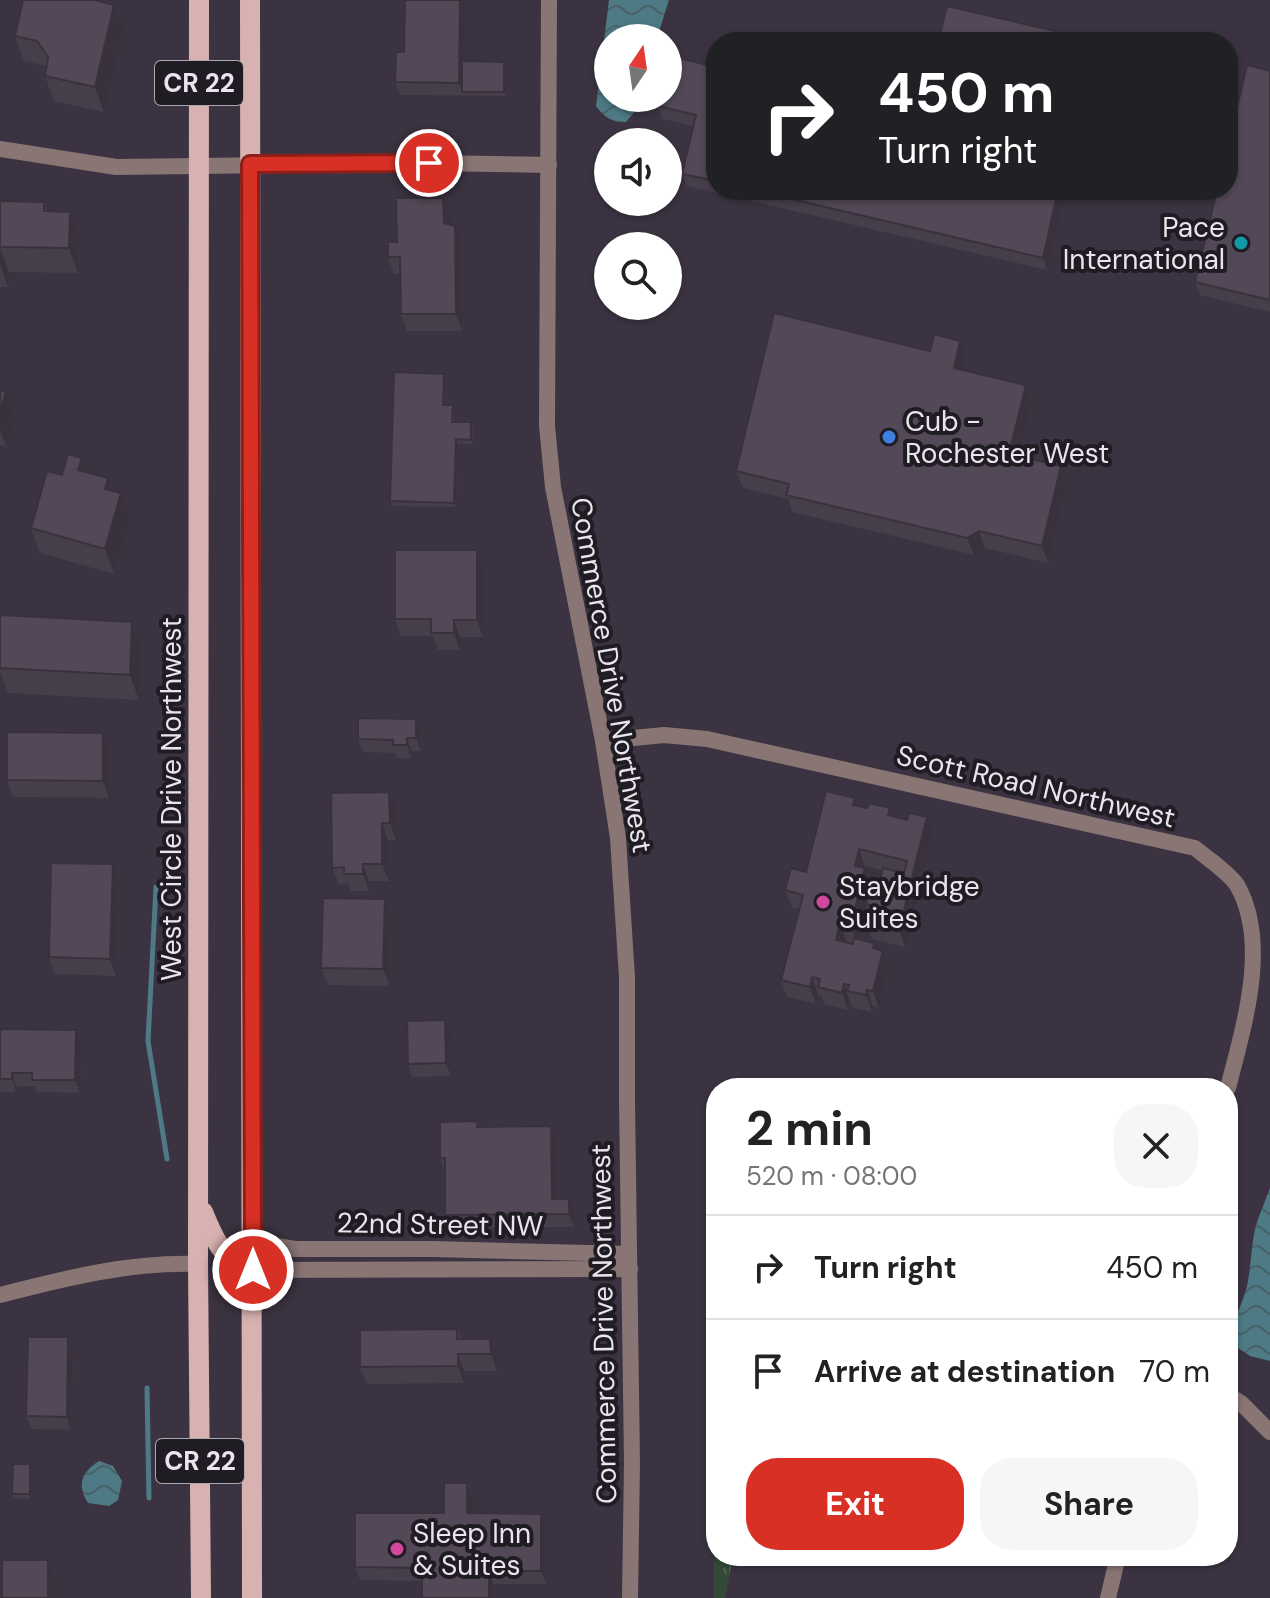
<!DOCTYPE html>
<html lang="en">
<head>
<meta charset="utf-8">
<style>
  body { margin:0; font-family:"DM Sans",sans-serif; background:#f6f6f6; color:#222; height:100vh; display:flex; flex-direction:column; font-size:30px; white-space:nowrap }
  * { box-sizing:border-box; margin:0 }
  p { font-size:26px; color:#767676 }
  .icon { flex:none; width:44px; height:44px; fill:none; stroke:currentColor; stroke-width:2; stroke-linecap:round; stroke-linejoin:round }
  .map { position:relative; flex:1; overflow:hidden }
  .drawer { position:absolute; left:706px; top:1078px; width:532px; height:488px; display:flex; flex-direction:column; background:#fff; border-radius:32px; box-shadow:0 2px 6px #0004 }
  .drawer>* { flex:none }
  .guide { position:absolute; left:706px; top:32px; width:532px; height:168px; border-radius:32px; box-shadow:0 2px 6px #0004; background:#202124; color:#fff; overflow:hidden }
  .needle { width:52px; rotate:13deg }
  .controls { position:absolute; left:594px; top:24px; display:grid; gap:16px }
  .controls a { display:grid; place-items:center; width:88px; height:88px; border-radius:50%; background:#fff; box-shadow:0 2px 6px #0004; font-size:40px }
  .pin { position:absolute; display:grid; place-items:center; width:68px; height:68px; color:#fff; margin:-34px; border:4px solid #fff; border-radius:50%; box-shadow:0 2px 8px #0007 }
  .me { position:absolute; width:88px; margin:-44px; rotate:0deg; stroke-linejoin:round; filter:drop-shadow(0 0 6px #0008) }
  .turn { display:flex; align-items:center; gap:28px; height:168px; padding:0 40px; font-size:36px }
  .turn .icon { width:104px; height:104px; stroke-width:2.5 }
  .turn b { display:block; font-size:56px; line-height:68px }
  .round { display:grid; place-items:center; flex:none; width:84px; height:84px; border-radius:32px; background:#f6f6f6 }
  .summary { display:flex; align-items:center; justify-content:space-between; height:136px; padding:0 40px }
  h1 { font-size:48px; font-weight:700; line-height:60px }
  .cta { display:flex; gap:16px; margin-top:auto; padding:16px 40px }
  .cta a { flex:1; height:92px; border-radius:32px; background:#d93025; color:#fff; font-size:32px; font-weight:700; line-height:92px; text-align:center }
  .cta a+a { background:#f6f6f6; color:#222 }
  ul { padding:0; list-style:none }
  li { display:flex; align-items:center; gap:24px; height:104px; padding:0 40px; border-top:2px solid #e0e0e0 }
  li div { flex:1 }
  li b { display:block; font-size:30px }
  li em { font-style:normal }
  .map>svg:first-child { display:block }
  .grass { fill:url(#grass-tufts) }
  .water { fill:url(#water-waves) }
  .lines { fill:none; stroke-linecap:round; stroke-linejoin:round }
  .stream { stroke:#4d7a84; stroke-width:5 }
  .minor { stroke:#887574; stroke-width:16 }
  .tertiary { stroke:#887574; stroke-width:16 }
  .primary { stroke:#d8b2b1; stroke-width:20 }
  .wall { fill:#473e4b; fill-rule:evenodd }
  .shaded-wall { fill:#39323d }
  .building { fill:#524857; stroke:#39323d; stroke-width:2 }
  .route-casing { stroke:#8d1f18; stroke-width:20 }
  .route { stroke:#d93025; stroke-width:14 }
  .culture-dot { fill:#0f9aa8; stroke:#201c23; stroke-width:3 }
  .shop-dot { fill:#3f7fe0; stroke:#201c23; stroke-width:3 }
  .hotel-dot { fill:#d1479c; stroke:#201c23; stroke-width:3 }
  .labels { text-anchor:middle; stroke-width:8; stroke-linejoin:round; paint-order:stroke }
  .shield { fill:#201c23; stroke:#ada8b0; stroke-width:2 }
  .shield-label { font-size:26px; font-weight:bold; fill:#e9e4ed }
  .poi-label { font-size:28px; fill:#e9e4ed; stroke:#201c23; text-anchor:start }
  .street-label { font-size:28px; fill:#e9e4ed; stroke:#201c23 }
</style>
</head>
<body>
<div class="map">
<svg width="1270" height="1598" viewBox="0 0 1270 1598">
  <defs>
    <pattern id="grass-tufts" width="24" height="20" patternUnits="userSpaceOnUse" patternTransform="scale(2)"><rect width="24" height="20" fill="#324a36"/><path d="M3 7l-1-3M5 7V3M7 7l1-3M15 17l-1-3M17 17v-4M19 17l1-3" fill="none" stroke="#506453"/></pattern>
    <pattern id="water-waves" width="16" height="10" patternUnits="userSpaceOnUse" patternTransform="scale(2)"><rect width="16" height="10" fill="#4d7a84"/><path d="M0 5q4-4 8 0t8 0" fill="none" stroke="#4a6269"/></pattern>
  </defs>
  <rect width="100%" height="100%" fill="#3b3341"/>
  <!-- grass -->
  <path class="grass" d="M 714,1532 L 716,1533 L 716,1556 L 733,1556 L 725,1598 L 714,1598 Z"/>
  <!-- water -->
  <g class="water">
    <path d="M 609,0 L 669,0 L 657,38 L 608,38 L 608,98 L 639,98 L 635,111 L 626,122 C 611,122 605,118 596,106 Z"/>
    <path d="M 1270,1188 L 1270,1361 L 1250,1356 L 1235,1346 C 1230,1320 1241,1310 1247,1286 C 1251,1267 1251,1248 1255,1229 C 1259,1215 1265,1201 1270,1188 Z"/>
    <path d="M 99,1461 L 113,1466 L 122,1481 L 118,1500 L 109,1506 L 88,1503 C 76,1484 82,1472 99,1461 Z"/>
  </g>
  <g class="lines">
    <!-- stream -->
    <g class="stream">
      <path d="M 156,887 L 148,1041 L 167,1159"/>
      <path d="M 147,1388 L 149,1498"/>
    </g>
    <!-- minor -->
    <g class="minor">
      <path d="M 603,741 L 664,735 L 707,739 L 1195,848 C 1209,860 1227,871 1237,885 C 1270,943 1244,1025 1228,1088"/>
      <path d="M 253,1234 L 277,1246 L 295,1249 L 433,1249 L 629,1254"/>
      <path d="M 253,1270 L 630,1269"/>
      <path d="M 0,1295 C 66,1278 129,1262 198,1264"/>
      <path d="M 1228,1395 L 1241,1403 L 1270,1432"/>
      <path d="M 1108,1598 L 1118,1556"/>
    </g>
    <!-- tertiary -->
    <g class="tertiary">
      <path d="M 549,0 L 547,426 L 553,487 L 603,741 L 618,838 L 627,977 L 627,1102 L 632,1463 L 630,1598"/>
      <path d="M 0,149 L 116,167 L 429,163 L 549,165"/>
    </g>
    <!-- primary -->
    <g class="primary">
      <path d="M 199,0 L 198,1264 L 201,1598"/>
      <path d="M 250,0 L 252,1598"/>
      <path d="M 203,1212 C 214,1239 223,1262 253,1270"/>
    </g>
  </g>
  <!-- wall -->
  <g class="wall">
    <path d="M 465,0 L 464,61 L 506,66 L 506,96 L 400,95 L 395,82 L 404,52 Z"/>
    <path d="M 124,30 L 104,112 L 54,101 L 45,76 L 47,66 L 24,61 L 15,36 Z"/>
    <path d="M 716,67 L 716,190 L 1066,190 L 1047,270 L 687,186 L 682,174 L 693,126 L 663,119 L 658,106 Z"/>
    <path d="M 1270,71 L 1270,312 L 1200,295 L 1195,282 Z"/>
    <path d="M 443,198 L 450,215 L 450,225 L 461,243 L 462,331 L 407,331 L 401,314 L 400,274 L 394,274 L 388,257 L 397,242 Z"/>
    <path d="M 0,201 L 44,202 L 47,211 L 79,236 L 78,273 L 9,272 L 8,287 L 0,287 Z"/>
    <path d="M 930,351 L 966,358 L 963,370 L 1032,403 L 1019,456 L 1061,466 L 1067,483 L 1048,563 L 985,548 L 974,555 L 792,512 L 788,499 L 743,488 L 736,471 Z"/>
    <path d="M 444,374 L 445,378 L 445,405 L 454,410 L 454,422 L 473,427 L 472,444 L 457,444 L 456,507 L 392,506 L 390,501 Z"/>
    <path d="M 0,390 L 6,392 L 15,417 L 6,447 L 0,445 Z"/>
    <path d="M 87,472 L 108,478 L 113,491 L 121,493 L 131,518 L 114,574 L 40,553 L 31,528 L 62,475 Z"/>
    <path d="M 483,567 L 483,637 L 460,637 L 460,650 L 438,650 L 433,636 L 401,636 L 395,619 Z"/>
    <path d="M 0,615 L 132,622 L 141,647 L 139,700 L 8,693 L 0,671 Z"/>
    <path d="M 416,719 L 421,732 L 421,751 L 411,751 L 411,758 L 397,758 L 395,753 L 363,752 L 358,739 Z"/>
    <path d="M 103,733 L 110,750 L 109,798 L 13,797 L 7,780 Z"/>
    <path d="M 858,806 L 893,816 L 933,834 L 905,947 L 872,939 L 866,922 L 868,911 L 866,906 L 858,939 L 876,949 L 883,951 L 889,968 L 879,1008 L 873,1007 L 872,1012 L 853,1008 L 850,1001 L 848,1010 L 824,1004 L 821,995 L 818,994 L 816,1004 L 787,997 L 781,980 L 799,909 L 792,907 L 785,890 L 806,872 ZM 865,866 L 882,870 L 878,886 L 871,884 Z"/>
    <path d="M 396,809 L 396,840 L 388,840 L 389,881 L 369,881 L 369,891 L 350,891 L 348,884 L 339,885 L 332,868 Z"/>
    <path d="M 113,864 L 119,881 L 116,976 L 55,974 L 49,957 Z"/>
    <path d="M 385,899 L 391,916 L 390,986 L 328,985 L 321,968 Z"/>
    <path d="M 0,1029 L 76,1030 L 81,1043 L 80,1093 L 37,1092 L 35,1086 L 16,1086 L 16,1092 L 0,1092 Z"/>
    <path d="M 450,1033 L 451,1076 L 412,1077 L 408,1064 Z"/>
    <path d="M 551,1126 L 556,1139 L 556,1199 L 574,1212 L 574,1227 L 450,1228 L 445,1215 L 445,1171 L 440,1158 L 479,1127 Z"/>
    <path d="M 457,1329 L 461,1339 L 497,1356 L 497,1371 L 464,1371 L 464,1383 L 367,1384 L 360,1367 Z"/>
    <path d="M 73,1350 L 71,1430 L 31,1429 L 26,1416 Z"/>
    <path d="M 32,1469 L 31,1499 L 14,1498 L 12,1494 Z"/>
    <path d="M 467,1483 L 472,1496 L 472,1513 L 546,1527 L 546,1584 L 493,1584 L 493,1598 L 422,1598 L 422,1581 L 360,1580 L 355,1567 L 444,1513 Z"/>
  </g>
  <!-- shaded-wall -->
  <g class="shaded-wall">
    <path d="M 460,0 L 465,0 L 464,92 L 462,92 L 459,83 Z"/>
    <path d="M 114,5 L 124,30 L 104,112 L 95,87 Z"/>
    <path d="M 504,62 L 506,66 L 506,96 L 504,92 Z"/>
    <path d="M 1058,190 L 1066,190 L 1047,270 L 1043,258 Z"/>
    <path d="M 443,198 L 450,215 L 450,240 L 444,223 Z"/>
    <path d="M 70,212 L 79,236 L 78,273 L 69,248 Z"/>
    <path d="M 455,226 L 461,243 L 462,331 L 456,314 Z"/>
    <path d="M 0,248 L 9,272 L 8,287 L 0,264 Z"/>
    <path d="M 960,341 L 966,358 L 960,385 L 954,368 Z"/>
    <path d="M 444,374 L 445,378 L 444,409 L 443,405 Z"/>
    <path d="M 1026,385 L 1032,403 L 1016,471 L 1009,454 Z"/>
    <path d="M 6,392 L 15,417 L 6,447 L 0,430 L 0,412 Z"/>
    <path d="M 456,439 L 457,444 L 456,507 L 454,503 Z"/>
    <path d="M 82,458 L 91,483 L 78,470 Z"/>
    <path d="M 1061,466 L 1067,483 L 1048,563 L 1042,546 Z"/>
    <path d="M 108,478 L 117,503 L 105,489 Z"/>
    <path d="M 121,493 L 131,518 L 114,574 L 105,549 Z"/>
    <path d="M 979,531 L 985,548 L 974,555 L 967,538 Z"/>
    <path d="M 477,550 L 483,567 L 483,637 L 477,620 Z"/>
    <path d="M 454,620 L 460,637 L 460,650 L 454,633 Z"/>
    <path d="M 132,622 L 141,647 L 139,700 L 130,675 Z"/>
    <path d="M 416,719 L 421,732 L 421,751 L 416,738 Z"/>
    <path d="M 103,733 L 110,750 L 109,798 L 103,781 Z"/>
    <path d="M 407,738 L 411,751 L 411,758 L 407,745 Z"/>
    <path d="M 389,792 L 396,809 L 396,840 L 390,823 Z"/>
    <path d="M 927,817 L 933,834 L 905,947 L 899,930 Z"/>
    <path d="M 382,823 L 388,840 L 389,881 L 382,864 Z"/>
    <path d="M 859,849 L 871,885 L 857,943 L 851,926 L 855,866 Z"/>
    <path d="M 113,864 L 119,881 L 116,976 L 110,959 Z"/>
    <path d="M 363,864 L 369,881 L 369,891 L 363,874 Z"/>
    <path d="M 385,899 L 391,916 L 390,986 L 383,969 Z"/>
    <path d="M 840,923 L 846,940 L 842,957 L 836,940 Z"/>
    <path d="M 874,943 L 880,960 L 883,951 L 889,968 L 879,1008 L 873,991 L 873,948 Z"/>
    <path d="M 812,977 L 818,994 L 816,1004 L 810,987 Z"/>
    <path d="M 844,984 L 850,1001 L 848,1010 L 842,993 Z"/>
    <path d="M 867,990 L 873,1007 L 872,1012 L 866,995 Z"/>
    <path d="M 445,1020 L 450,1033 L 451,1076 L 446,1063 Z"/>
    <path d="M 76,1030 L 81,1043 L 80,1093 L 75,1080 Z"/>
    <path d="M 12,1073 L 16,1086 L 16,1092 L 12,1079 Z"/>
    <path d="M 551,1126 L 556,1139 L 557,1212 L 552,1199 Z"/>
    <path d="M 569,1199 L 574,1212 L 574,1227 L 569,1214 Z"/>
    <path d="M 68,1337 L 73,1350 L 71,1430 L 67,1417 Z"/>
    <path d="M 490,1339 L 497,1356 L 497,1371 L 491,1354 Z"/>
    <path d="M 458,1354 L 464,1371 L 464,1383 L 458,1366 Z"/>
    <path d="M 30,1464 L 32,1469 L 31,1499 L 30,1494 Z"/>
    <path d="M 467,1483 L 472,1496 L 472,1526 L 467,1513 Z"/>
    <path d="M 541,1514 L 546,1527 L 546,1584 L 541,1571 Z"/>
    <path d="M 48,1560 L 54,1577 L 54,1598 L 48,1598 Z"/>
    <path d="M 489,1571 L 493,1584 L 493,1598 L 489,1598 Z"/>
  </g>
  <!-- building -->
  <g class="building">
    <path d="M 23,0 L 95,0 L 114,5 L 95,87 L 45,76 L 48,57 L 37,41 L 15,36 Z"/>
    <path d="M 405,0 L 460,0 L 459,83 L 395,82 L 396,52 L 404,52 Z"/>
    <path d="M 947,6 L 1093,40 L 1093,42 L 938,42 Z"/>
    <path d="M 670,56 L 716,67 L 716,181 L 682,174 L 696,115 L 658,106 L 660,98 L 668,98 L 668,64 Z"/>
    <path d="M 462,61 L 504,62 L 504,92 L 462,92 Z"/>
    <path d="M 1247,65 L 1270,71 L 1270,300 L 1195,282 L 1217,190 L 1228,190 L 1228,146 Z"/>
    <path d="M 753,190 L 1058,190 L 1043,258 Z"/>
    <path d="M 396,198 L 443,198 L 444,223 L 455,226 L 456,314 L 401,314 L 400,257 L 388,257 L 388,242 L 397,242 Z"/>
    <path d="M 0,201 L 44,202 L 44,211 L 70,212 L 69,248 L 0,247 Z"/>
    <path d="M 774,313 L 930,351 L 934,334 L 960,341 L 954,368 L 1026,385 L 1009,454 L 1061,466 L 1042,546 L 979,531 L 967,538 L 786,495 L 789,484 L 736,471 Z"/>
    <path d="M 394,372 L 444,374 L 443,405 L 453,405 L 452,422 L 471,422 L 471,440 L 456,439 L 454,503 L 390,501 Z"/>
    <path d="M 0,390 L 6,392 L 0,412 Z"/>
    <path d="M 68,454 L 82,458 L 78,470 L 108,478 L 105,489 L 121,493 L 105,549 L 31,528 L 47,471 L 62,475 Z"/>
    <path d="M 395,550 L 477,550 L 477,620 L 454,620 L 454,633 L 431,633 L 431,619 L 395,619 Z"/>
    <path d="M 0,615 L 132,622 L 130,675 L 0,668 Z"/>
    <path d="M 358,718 L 416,719 L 416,738 L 407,738 L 407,745 L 393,745 L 393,740 L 358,739 Z"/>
    <path d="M 7,732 L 103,733 L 103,781 L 7,780 Z"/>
    <path d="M 826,791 L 855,798 L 853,805 L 867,808 L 869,803 L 890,808 L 888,815 L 907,820 L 909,813 L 927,817 L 899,930 L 866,922 L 870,905 L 866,904 L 870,884 L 878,886 L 883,868 L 904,873 L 907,861 L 859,849 L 855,866 L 865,868 L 851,926 L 840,923 L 836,940 L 853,944 L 854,938 L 874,943 L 873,948 L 883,951 L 873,991 L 867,990 L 866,995 L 847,991 L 849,985 L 844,984 L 842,993 L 818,987 L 820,979 L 812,977 L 810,987 L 781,980 L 803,895 L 785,890 L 791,868 L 806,872 Z"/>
    <path d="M 389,792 L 390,823 L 382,823 L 382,864 L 363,864 L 363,874 L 344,874 L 344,867 L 332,868 L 331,793 Z"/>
    <path d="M 51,863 L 113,864 L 110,959 L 49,957 Z"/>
    <path d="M 323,898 L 385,899 L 383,969 L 321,968 Z"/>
    <path d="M 445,1020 L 446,1063 L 408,1064 L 407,1021 Z"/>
    <path d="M 0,1029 L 76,1030 L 75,1080 L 32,1080 L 32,1073 L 12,1073 L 12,1079 L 0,1079 Z"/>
    <path d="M 477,1121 L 477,1127 L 551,1126 L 552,1199 L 569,1199 L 569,1214 L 445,1215 L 445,1158 L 440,1158 L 440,1122 Z"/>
    <path d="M 457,1329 L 457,1339 L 490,1339 L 491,1354 L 458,1354 L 458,1366 L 360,1367 L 360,1330 Z"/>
    <path d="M 28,1337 L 68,1337 L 67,1417 L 26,1416 Z"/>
    <path d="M 13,1464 L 30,1464 L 30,1494 L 12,1494 Z"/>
    <path d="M 444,1483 L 467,1483 L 467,1513 L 541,1514 L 541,1571 L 489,1571 L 489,1598 L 422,1598 L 422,1568 L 355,1567 L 355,1513 L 444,1513 Z"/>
    <rect x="2" y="1560" width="46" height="38"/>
  </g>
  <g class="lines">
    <defs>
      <path id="route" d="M 253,1270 L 250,164 L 429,163"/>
    </defs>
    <!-- route casing -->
    <use href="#route" class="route-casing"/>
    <!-- route -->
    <use href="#route" class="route"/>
  </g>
  <!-- markers -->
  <circle class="culture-dot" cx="1241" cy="243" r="8"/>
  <circle class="shop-dot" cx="889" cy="437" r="8"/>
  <g class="hotel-dot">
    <circle cx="823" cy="902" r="8"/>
    <circle cx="397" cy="1549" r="8"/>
  </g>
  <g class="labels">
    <!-- shield labels -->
    <g class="shield">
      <rect x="155" y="61" width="88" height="44" rx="6"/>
      <rect x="156" y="1439" width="88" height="44" rx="6"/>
    </g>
    <g class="shield-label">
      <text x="199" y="92">CR 22</text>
      <text x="200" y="1470">CR 22</text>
    </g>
    <!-- poi labels -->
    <g class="poi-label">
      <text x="1225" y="237" text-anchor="end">Pace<tspan x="1225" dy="32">International</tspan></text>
      <text x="905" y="431">Cub -<tspan x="905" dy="32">Rochester West</tspan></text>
      <text x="839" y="896">Staybridge<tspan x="839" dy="32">Suites</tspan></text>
      <text x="413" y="1543">Sleep Inn<tspan x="413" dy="32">&amp; Suites</tspan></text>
    </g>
    <!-- street labels -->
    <g class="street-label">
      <text transform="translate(612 675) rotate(80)" y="10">Commerce Drive Northwest</text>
      <text transform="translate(1036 786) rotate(13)" y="10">Scott Road Northwest</text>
      <text transform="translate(171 799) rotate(-90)" y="10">West Circle Drive Northwest</text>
      <text transform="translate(440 1224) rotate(1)" y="10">22nd Street NW</text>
      <text transform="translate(603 1324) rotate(-91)" y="10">Commerce Drive Northwest</text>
    </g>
  </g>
</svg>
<div class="controls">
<a><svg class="needle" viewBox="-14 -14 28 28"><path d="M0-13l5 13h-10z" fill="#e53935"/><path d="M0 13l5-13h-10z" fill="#767676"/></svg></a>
<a><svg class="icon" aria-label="sound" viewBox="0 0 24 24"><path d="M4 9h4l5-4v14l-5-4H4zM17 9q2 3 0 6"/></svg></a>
<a><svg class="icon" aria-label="search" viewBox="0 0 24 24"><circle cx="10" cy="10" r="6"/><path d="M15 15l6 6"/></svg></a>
</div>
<div class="pin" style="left:429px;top:163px;background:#d93025"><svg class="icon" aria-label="arrive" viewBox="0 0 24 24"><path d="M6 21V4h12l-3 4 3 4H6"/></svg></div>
<svg class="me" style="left:253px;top:1270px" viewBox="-20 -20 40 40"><circle r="17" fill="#d93025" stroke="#fff" stroke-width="3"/><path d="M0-11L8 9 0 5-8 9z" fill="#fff"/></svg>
<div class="guide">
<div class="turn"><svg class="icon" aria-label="right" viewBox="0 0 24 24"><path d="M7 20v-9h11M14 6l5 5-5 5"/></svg><div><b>450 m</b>Turn right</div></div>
</div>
<section class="drawer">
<div class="summary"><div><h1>2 min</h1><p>520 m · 08:00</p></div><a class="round"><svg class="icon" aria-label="close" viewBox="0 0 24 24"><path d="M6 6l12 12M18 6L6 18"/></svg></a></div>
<ul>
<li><svg class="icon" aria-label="right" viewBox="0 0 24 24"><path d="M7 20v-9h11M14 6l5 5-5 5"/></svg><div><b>Turn right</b></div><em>450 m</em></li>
<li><svg class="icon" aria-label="arrive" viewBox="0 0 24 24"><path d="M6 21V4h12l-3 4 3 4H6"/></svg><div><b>Arrive at destination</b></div><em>70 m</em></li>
</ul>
<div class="cta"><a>Exit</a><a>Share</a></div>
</section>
</div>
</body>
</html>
